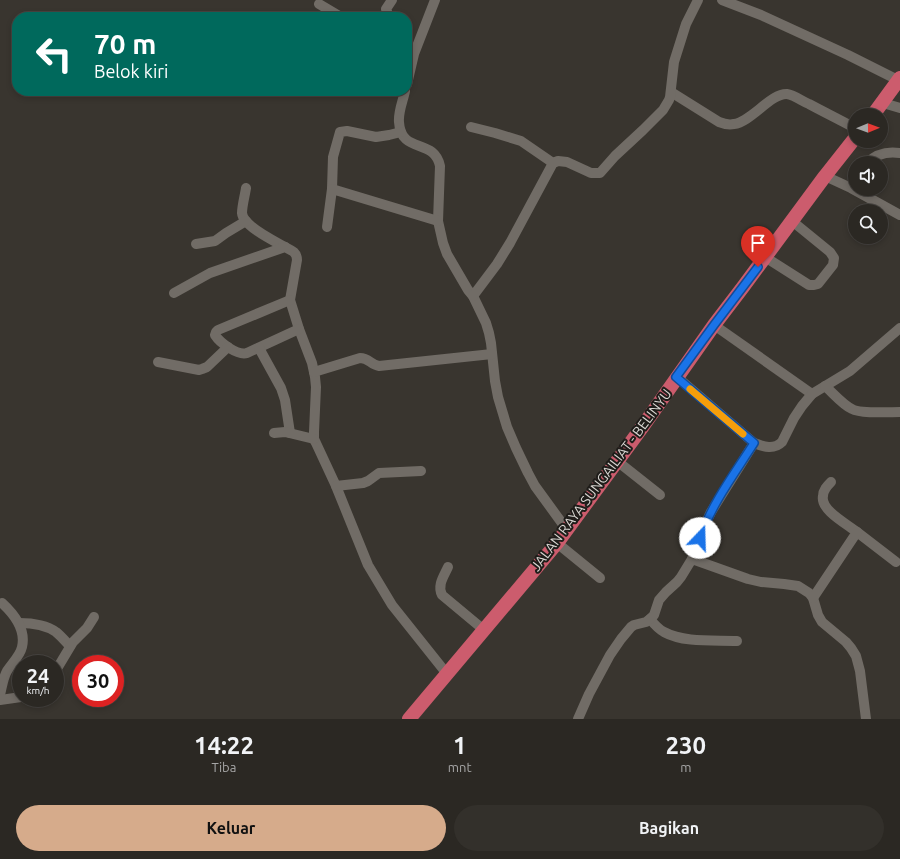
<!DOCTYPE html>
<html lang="id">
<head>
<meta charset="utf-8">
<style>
  body { margin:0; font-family:Ubuntu,sans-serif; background:#33302b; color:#f1f3f6; height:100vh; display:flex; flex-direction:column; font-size:15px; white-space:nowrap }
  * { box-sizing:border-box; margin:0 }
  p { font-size:13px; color:#a6a6a6 }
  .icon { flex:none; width:22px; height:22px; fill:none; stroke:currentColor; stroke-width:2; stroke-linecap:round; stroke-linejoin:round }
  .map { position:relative; height:719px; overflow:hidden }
  .drawer { display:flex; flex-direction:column; background:#2b2823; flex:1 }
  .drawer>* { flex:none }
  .guide { position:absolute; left:12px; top:12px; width:400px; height:84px; border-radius:16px; box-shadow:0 2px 6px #0003,0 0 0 1px #474441; background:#00695c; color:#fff; overflow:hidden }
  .needle { width:26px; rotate:89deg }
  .tools { position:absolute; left:848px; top:108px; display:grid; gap:8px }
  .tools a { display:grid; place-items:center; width:40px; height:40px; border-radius:50%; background:#2b2823; box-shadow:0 2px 6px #0003,0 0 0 1px #474441; font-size:20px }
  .speed { position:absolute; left:12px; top:655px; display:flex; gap:8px; font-size:20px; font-weight:700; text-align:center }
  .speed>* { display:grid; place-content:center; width:52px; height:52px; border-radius:50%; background:#2b2823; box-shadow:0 2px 6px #0003,0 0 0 1px #474441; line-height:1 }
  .speed small { font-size:10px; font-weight:400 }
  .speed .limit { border:6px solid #d22; background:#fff; color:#111 }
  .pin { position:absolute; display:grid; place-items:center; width:34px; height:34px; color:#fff; margin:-41px -17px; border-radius:50% 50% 50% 0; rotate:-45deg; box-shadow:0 0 4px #0007 }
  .pin .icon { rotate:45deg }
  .me { position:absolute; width:44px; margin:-22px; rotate:21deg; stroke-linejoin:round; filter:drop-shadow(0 0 3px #0008) }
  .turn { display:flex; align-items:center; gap:14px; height:84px; padding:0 16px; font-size:18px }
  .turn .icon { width:52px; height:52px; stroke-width:2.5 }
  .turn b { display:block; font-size:28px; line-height:34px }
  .eta { display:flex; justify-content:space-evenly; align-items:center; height:68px; text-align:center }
  .eta b { font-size:24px; font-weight:600; line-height:28px }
  .primary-button { display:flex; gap:8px; margin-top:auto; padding:8px 16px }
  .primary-button a { flex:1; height:46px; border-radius:24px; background:#d6ab8b; color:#111; font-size:16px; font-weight:600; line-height:46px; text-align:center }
  .primary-button a+a { background:#33302b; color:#f1f3f6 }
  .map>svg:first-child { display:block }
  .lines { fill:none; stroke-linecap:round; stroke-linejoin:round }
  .minor { stroke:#716c66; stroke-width:10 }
  .highway { stroke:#cc5c6d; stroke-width:14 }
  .route-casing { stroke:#114b97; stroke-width:10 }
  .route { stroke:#1a73e8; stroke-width:7 }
  .slow { stroke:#f59e0b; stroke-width:7 }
  .labels { text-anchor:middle; stroke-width:4; stroke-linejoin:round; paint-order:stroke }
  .street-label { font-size:14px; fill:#d9d6d2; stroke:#1f1d1a }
</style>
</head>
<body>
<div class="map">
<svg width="900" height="719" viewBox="0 0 900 719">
  <rect width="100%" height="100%" fill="#39352f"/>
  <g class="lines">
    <!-- minor -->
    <g class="minor">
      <path d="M 722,0 L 761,15 L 848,55 L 900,81"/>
      <path d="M 319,4 L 341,17"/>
      <path d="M 389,17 L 386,9 L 392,0"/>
      <path d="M 407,84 L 414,54 L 435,0"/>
      <path d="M 405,91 C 403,101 398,112 399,122 C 401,155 434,137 440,166 L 438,221 L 443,243 L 447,254 L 468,290 L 473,296 L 486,323 L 489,333 L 491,343 L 495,381 L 498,397 L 507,427 L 516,448 L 528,473 L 535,486 L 567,530"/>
      <path d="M 671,92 L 719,122 C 724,124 729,125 734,124 C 751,122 771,93 787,94 C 794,95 802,101 809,104 C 824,112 840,120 855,128"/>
      <path d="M 883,103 L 900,108"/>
      <path d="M 471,127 L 495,133 L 521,141 L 553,163"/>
      <path d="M 867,163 C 876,154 887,151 900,153"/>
      <path d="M 825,176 L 851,188 L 900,215"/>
      <path d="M 246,188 C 245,195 242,206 242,213 C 243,226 274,241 285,247"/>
      <path d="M 332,189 L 333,157 L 340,132 L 347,131 L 376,137 L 389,135 L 401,132"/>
      <path d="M 327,227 L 332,189 L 438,221"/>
      <path d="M 196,244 L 215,241 L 226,233 L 246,221"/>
      <path d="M 765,257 L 809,285 L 814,285 L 818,284 L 833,265 L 834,258 L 830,252 L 792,221"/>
      <path d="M 174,293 L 210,273 L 285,247 C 291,250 297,252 297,260 L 290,300 L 299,329 L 312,363 L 315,377 L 316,387 L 314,432 L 314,439 L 316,443 L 336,486 L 368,565 L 392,605 L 447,674"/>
      <path d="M 473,296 L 497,264 L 510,243 L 553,163 L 558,161 L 567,162 L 591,173 L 600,173 L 615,156 L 643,130 L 663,110 L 669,100 L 670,97 L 674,62 L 686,24 L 698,0"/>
      <path d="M 290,300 L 218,330 L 216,332 L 215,335 C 220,343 238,356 247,353 L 299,329"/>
      <path d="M 714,325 L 812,394"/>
      <path d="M 259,348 L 281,388 L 285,400 L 290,433"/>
      <path d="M 158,362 L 199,370 L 202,369 L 207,367 L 228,347"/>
      <path d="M 314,372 L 360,358 C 369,358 371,365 379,366 L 492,354"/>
      <path d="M 677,377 L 754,443 C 764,447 774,450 782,442 L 794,418 L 802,406 L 812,394 L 850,371 L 900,328"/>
      <path d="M 825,386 C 833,393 843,405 852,409 C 861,414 889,412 900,412"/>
      <path d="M 274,433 L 285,432 L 314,439"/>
      <path d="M 617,461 L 660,495"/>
      <path d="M 336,486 L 363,483 L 368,481 L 379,473 L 421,471"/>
      <path d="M 857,532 L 896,562"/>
      <path d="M 557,543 L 600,578"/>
      <path d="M 692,559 L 748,579 L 761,582 L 784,584 L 798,586 L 809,593 L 813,598 L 818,615 L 822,622 L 846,642 L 851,648 L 856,656 L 860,671 L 866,719"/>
      <path d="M 448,567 C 444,576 437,585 442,595 L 484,630"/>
      <path d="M 813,598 L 857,532 C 847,524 820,510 823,496 C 823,490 827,486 831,482"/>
      <path d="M 650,619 C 654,624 658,629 664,632 C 684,643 714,640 737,641"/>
      <path d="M 19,623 C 31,623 46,625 56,632 C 61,636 66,642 70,646"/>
      <path d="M 55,672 L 73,642 L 87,628 L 94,617"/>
      <path d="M 0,695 C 2,687 3,678 7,671 C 12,663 20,656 22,647 C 26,630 14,614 2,603"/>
      <path d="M 0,700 L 21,697"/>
      <path d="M 578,719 L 589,694 L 610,655 L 621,639 L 631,627 L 634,625 L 646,622 L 650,619 L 654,615 L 659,600 L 666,592 L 677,582 L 681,577 L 692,559 L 703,529 L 711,512 L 754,443"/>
    </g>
    <!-- highway -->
    <g class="highway">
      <path d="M 873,115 L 900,78"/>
      <path d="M 409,719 L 557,543 L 643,426 L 714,325 L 743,287 L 825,176 L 855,138"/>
    </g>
  </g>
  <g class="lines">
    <defs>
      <path id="route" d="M 700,538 C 712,503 735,473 754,443 L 676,377 L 714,325 L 758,267"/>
    </defs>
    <!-- route casing -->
    <use href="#route" class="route-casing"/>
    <!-- route -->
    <use href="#route" class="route"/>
    <!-- slow -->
    <path class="slow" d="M 690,389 L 743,434"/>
  </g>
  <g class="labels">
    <!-- street labels -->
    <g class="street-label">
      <text transform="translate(601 480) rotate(-53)" y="5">JALAN RAYA SUNGAILIAT - BELINYU</text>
    </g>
  </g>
</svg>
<div class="tools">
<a><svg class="needle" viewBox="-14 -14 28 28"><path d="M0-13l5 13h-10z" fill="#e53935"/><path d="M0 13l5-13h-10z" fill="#a6a6a6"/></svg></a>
<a><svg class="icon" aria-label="sound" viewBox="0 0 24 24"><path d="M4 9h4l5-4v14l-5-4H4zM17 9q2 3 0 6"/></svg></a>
<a><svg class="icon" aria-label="search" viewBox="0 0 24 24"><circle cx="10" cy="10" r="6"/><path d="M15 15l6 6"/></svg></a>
</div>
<div class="speed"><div>24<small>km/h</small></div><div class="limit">30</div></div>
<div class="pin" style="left:758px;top:267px;background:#d93025"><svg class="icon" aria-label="arrive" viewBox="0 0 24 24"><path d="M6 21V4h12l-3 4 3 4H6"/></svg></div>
<svg class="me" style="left:700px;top:538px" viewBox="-20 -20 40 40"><circle r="19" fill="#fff"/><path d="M0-13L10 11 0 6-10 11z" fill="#1a73e8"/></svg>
<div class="guide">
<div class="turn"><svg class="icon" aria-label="left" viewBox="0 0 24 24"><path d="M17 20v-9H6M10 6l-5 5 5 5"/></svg><div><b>70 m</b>Belok kiri</div></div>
</div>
</div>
<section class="drawer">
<div class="eta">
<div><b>14:22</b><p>Tiba</p></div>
<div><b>1</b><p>mnt</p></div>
<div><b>230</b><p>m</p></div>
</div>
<div class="primary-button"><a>Keluar</a><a>Bagikan</a></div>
</section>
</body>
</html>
